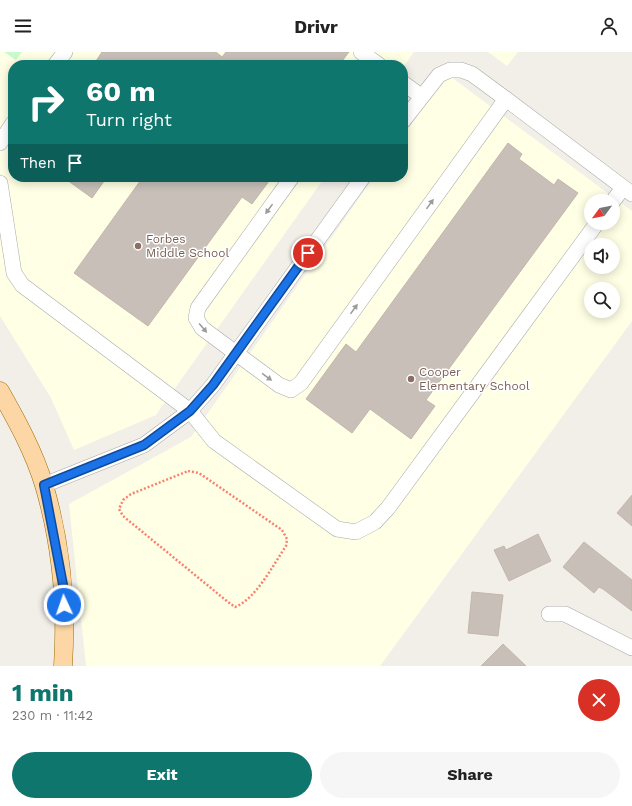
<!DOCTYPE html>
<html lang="en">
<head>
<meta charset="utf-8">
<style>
  body { margin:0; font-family:"Work Sans",sans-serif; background:#f6f6f6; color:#222; height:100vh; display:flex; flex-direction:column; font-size:15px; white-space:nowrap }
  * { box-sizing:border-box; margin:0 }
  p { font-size:13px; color:#767676 }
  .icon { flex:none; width:22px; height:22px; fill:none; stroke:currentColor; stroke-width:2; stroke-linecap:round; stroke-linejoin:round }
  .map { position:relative; height:614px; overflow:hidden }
  .panel { display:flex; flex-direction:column; background:#fff; flex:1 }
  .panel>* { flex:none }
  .guide { position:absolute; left:8px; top:8px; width:400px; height:122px; border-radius:16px; box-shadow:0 2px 10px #0003; background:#0f766e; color:#fff; overflow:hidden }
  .needle { width:26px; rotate:238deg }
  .fabs { position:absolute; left:584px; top:142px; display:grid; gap:8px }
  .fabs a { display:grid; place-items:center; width:36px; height:36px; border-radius:50%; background:#fff; box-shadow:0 2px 10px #0003; font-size:20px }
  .pin { position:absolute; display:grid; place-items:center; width:34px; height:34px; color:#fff; margin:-17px; border:2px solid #fff; border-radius:50%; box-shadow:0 1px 4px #0007 }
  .me { position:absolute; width:44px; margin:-22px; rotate:357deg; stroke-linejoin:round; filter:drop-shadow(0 0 3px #0008) }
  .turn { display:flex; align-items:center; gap:14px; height:84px; padding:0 12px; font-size:18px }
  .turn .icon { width:52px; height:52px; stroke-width:2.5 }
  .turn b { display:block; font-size:28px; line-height:34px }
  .then { display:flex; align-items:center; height:38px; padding:0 12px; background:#0003; gap:8px; font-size:15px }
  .round { display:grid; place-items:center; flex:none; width:42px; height:42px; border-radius:21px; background:#f6f6f6 }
  .head { display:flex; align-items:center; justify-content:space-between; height:68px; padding:0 12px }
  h1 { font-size:24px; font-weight:700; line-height:30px; color:#0f766e }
  .cta { display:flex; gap:8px; margin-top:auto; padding:8px 12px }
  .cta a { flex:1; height:46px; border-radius:24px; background:#0f766e; color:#fff; font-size:16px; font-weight:700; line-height:46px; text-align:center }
  .cta a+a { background:#f6f6f6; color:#222 }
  header { display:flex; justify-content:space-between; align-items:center; height:52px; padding:0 12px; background:#fff; font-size:18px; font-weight:700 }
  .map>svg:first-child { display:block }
  .education { fill:#ffffe5; fill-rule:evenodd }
  .park { fill:#c8facc }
  .building { fill:#c7bfb8; stroke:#c4b6ab }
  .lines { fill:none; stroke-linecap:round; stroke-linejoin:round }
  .minor-casing { stroke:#a9a9a9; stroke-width:16 }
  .major-casing { stroke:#a06b00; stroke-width:19 }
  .path { stroke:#fa8072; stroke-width:2.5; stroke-dasharray:2 2; stroke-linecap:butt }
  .minor { stroke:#fff; stroke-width:15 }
  .major { stroke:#fcd6a4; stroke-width:18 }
  .oneway { fill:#9c9c9c }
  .route-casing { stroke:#114b97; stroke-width:10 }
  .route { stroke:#1a73e8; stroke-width:7 }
  .education-dot { fill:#8d6e63; stroke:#fff; stroke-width:1.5 }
  .labels { text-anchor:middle; stroke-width:3; stroke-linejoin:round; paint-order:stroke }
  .education-label { font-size:12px; fill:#785e54; stroke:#fff; text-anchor:start }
</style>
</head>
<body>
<header><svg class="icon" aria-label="menu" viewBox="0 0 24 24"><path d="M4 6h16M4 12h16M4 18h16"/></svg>Drivr<svg class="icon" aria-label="person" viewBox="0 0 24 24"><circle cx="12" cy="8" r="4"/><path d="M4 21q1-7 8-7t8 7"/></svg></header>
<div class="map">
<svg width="632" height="614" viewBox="0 0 632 614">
  <rect width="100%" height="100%" fill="#f2efe9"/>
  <!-- education -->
  <g class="education">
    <path d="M 0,0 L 414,0 L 403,15 L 403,13 L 13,13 L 13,125 L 325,125 L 156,363 L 74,398 L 51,346 L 0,264 Z"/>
    <path d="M 488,0 L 518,0 L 507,14 Z"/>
    <path d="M 447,22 L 632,159 L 632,269 L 380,614 L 86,614 L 69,452 L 191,385 L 374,125 L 403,125 L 403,84 ZM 591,149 L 613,149 L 613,171 L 591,171 ZM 591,193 L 613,193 L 613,215 L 591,215 ZM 591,237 L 613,237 L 613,259 L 591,259 Z"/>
  </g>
  <!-- park -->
  <path class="park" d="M 4,0 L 22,0 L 16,8 Z"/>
  <!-- building -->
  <g class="building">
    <path d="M 102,0 L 216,0 L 222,5 L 226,0 L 349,0 L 339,13 L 102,13 L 96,9 Z"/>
    <path d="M 508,91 L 522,102 L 519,107 L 554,133 L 558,127 L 578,141 L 426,348 L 435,354 L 411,387 L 370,357 L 352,381 L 306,347 L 346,292 L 356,300 Z"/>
    <path d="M 63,125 L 107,125 L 92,146 Z"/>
    <path d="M 143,125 L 272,125 L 252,152 L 242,145 L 148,274 L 74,221 Z"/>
    <path d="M 632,443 L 632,474 L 617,461 Z"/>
    <path d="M 538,482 L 551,509 L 509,529 L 494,498 L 504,494 L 506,498 Z"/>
    <path d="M 584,490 L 632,528 L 632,559 L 603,537 L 599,535 L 594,541 L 563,515 Z"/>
    <path d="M 472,540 L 503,543 L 498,584 L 468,581 Z"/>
    <path d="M 503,592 L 526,614 L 481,614 Z"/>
  </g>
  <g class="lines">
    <defs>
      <g id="minor">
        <path d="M 361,0 L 379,13"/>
        <path d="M 55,13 L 65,0"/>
        <path d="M 403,31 L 421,44"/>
        <path d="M 403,69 L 439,23 L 450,18 L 461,18 L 472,22 L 506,47 L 632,142"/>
        <path d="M 0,91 L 13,71"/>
        <path d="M 292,125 L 198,256 L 196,266 L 202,276 L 279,333 L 291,338 L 301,331 L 506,47"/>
        <path d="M 0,131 L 14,221 L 22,233 L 190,359 L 214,389 L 337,477 L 356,480 L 375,470 L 388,456 L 597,171"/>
        <path d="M 613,149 L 623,136"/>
        <path d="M 44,433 L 144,393 L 190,359 L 213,333 L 363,125"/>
        <path d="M 549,562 L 565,562 L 632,596"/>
      </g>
      <path id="major" d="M 0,339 C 17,369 34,400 44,433 C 61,491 67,553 63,614"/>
    </defs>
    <!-- minor casing -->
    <use href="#minor" class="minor-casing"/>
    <!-- major casing -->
    <use href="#major" class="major-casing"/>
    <!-- path -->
    <path class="path" d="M 188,419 L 199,421 L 282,478 L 287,487 L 286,494 C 273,513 256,547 235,555 L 228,550 L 123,464 L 119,457 L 123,448 L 131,442 Z"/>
    <!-- minor -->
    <use href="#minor" class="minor"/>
    <!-- major -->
    <use href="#major" class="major"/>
  </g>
  <!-- one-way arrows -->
  <defs><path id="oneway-solid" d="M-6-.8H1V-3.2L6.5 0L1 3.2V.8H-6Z"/></defs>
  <g class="oneway">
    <use href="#oneway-solid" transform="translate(430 152) rotate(-54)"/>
    <use href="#oneway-solid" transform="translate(269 157) rotate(126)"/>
    <use href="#oneway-solid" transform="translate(354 257) rotate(-54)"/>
    <use href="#oneway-solid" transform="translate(203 276) rotate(50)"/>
    <use href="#oneway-solid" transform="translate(267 325) rotate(36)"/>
  </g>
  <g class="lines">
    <defs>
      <path id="route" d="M 64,553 L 64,538 L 44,433 L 144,393 L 190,359 L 213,333 L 308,201"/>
    </defs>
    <!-- route casing -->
    <use href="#route" class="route-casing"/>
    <!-- route -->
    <use href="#route" class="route"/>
  </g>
  <!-- markers -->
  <g class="education-dot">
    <circle cx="138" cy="194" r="4"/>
    <circle cx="411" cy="327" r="4"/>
  </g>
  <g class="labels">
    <!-- education labels -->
    <g class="education-label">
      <text x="146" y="191">Forbes<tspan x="146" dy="14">Middle School</tspan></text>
      <text x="419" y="324">Cooper<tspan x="419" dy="14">Elementary School</tspan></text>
    </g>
  </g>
</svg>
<div class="fabs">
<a><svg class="needle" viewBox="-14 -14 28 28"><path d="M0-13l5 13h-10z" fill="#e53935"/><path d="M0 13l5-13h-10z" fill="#767676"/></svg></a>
<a><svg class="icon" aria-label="sound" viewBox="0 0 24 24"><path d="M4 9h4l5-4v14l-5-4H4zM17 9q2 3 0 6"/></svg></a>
<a><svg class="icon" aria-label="search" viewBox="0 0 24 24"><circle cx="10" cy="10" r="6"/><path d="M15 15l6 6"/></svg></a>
</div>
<div class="pin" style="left:308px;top:201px;background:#d93025"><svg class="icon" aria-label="arrive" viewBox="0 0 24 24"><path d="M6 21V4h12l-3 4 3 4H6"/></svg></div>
<svg class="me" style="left:64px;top:553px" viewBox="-20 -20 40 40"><circle r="17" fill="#1a73e8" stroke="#fff" stroke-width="3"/><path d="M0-11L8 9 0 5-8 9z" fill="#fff"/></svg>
<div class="guide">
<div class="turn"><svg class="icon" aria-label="right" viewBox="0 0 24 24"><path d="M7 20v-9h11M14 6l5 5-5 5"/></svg><div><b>60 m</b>Turn right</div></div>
<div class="then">Then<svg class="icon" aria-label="arrive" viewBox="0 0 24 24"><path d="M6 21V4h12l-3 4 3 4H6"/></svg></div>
</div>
</div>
<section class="panel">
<div class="head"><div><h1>1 min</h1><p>230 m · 11:42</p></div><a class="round" style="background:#d93025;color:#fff"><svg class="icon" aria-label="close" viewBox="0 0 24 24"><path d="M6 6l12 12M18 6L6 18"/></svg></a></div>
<div class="cta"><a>Exit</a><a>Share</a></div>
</section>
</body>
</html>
